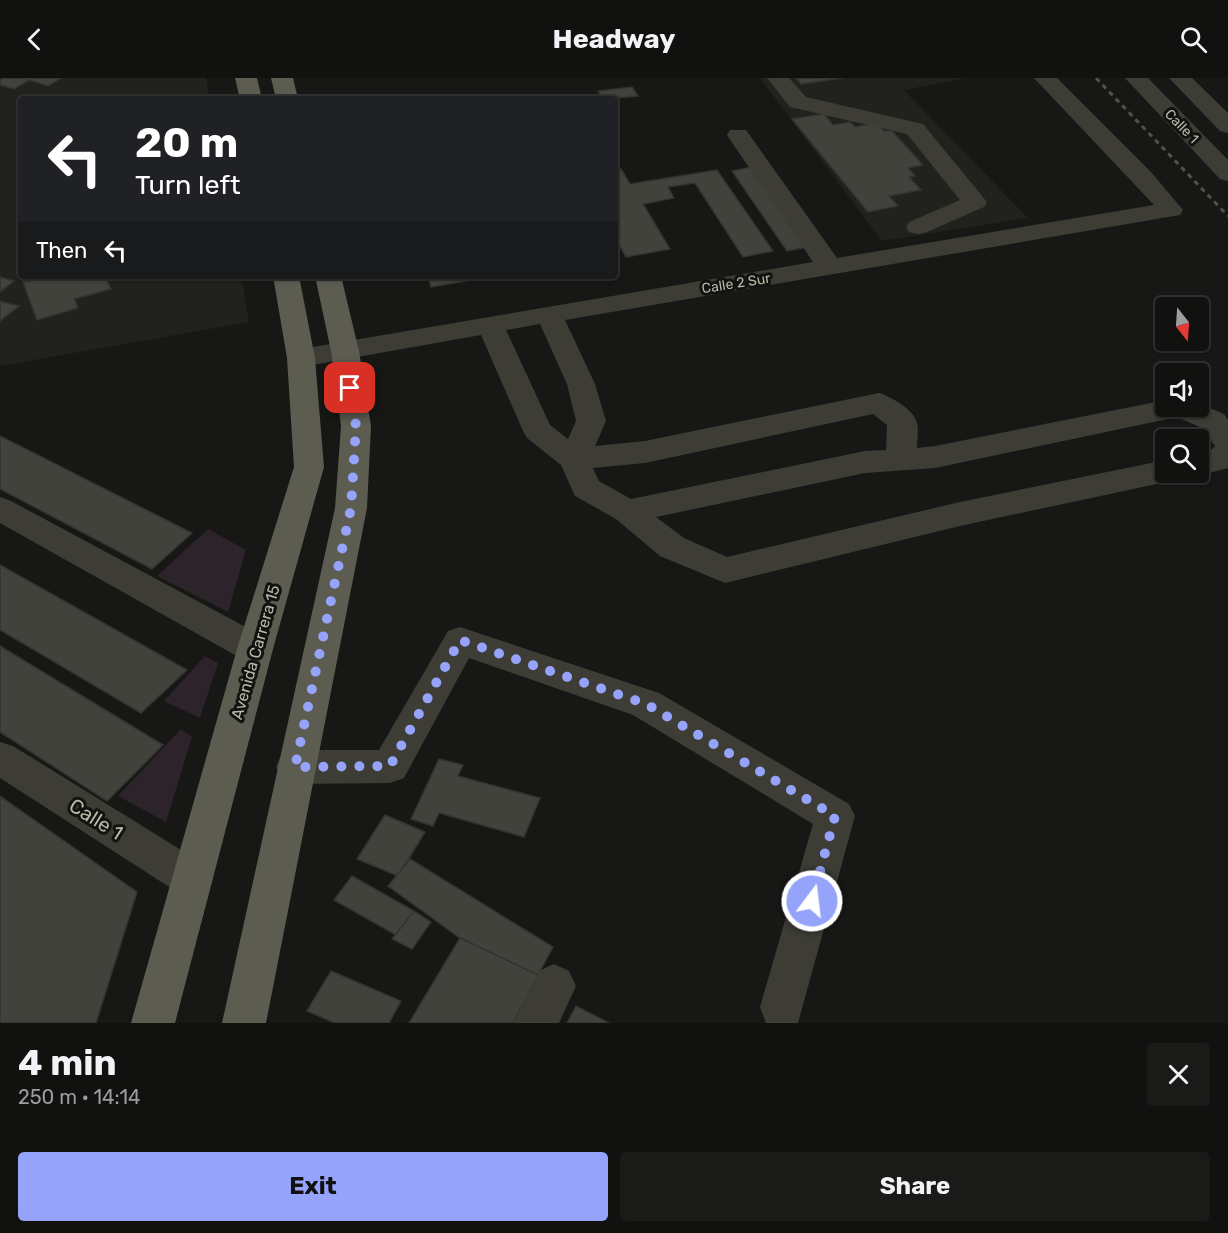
<!DOCTYPE html>
<html lang="en">
<head>
<meta charset="utf-8">
<style>
  body { margin:0; font-family:Rubik,sans-serif; background:#1a1a19; color:#f1f3f6; height:100vh; display:flex; flex-direction:column; font-size:22px; white-space:nowrap }
  * { box-sizing:border-box; margin:0 }
  p { font-size:20px; color:#9c9d9f }
  .icon { flex:none; width:33px; height:33px; fill:none; stroke:currentColor; stroke-width:2; stroke-linecap:round; stroke-linejoin:round }
  .map { position:relative; height:945px; overflow:hidden }
  .side { display:flex; flex-direction:column; background:#111110; flex:1 }
  .side>* { flex:none }
  .guide { position:absolute; left:18px; top:18px; width:600px; height:183px; border-radius:6px; box-shadow:0 2px 4px #0004,0 0 0 2px #303130; background:#202124; color:#fff; overflow:hidden }
  .needle { width:39px; rotate:163deg }
  .buttons { position:absolute; left:1155px; top:219px; display:grid; gap:12px }
  .buttons a { display:grid; place-items:center; width:54px; height:54px; border-radius:6px; background:#111110; box-shadow:0 2px 4px #0004,0 0 0 2px #303130; font-size:30px }
  .pin { position:absolute; display:grid; place-items:center; width:51px; height:51px; color:#fff; margin:-26px; border-radius:12px; box-shadow:0 3px 9px #0006 }
  .me { position:absolute; width:66px; margin:-33px; rotate:15deg; stroke-linejoin:round; filter:drop-shadow(0 0 4px #0008) }
  .turn { display:flex; align-items:center; gap:21px; height:126px; padding:0 18px; font-size:27px }
  .turn .icon { width:78px; height:78px; stroke-width:2.5 }
  .turn b { display:block; font-size:42px; line-height:51px }
  .then { display:flex; align-items:center; height:57px; padding:0 18px; background:#0003; gap:12px; font-size:22px }
  .round { display:grid; place-items:center; flex:none; width:63px; height:63px; border-radius:6px; background:#1a1a19 }
  .headline { display:flex; align-items:center; justify-content:space-between; height:102px; padding:0 18px }
  h1 { font-size:36px; font-weight:700; line-height:45px }
  .action { display:flex; gap:12px; margin-top:auto; padding:12px 18px }
  .action a { flex:1; height:69px; border-radius:6px; background:#96a3fa; color:#111; font-size:24px; font-weight:700; line-height:69px; text-align:center }
  .action a+a { background:#1a1a19; color:#f1f3f6 }
  header { display:flex; justify-content:space-between; align-items:center; height:78px; padding:0 18px; background:#111110; font-size:27px; font-weight:700 }
  .map>svg:first-child { display:block }
  .built { fill:#21221e }
  .green { fill:#2d232a }
  .building { fill:#42423c; stroke:#33342f; stroke-width:1.5 }
  .lines { fill:none; stroke-linecap:round; stroke-linejoin:round }
  .minor { fill:#3d3d36; fill-rule:evenodd }
  .major { fill:#5c5c51; fill-rule:evenodd }
  .rail { stroke:#525249; stroke-width:3; stroke-dasharray:5 4.5; stroke-linecap:butt }
  .route { stroke:#96a3fa; stroke-width:10; stroke-dasharray:0 18 }
  .labels { text-anchor:middle; stroke-width:6; stroke-linejoin:round; paint-order:stroke }
  .far-street-label { font-size:14px; fill:#b9b7a6; stroke:#121210 }
  .street-label { font-size:16px; fill:#b9b7a6; stroke:#121210 }
  .near-street-label { font-size:20px; fill:#b9b7a6; stroke:#121210 }
</style>
</head>
<body>
<header><svg class="icon" aria-label="back" viewBox="0 0 24 24"><path d="M15 5l-7 7 7 7"/></svg>Headway<svg class="icon" aria-label="search" viewBox="0 0 24 24"><circle cx="10" cy="10" r="6"/><path d="M15 15l6 6"/></svg></header>
<div class="map">
<svg width="1228" height="945" viewBox="0 0 1228 945">
  <rect width="100%" height="100%" fill="#171715"/>
  <!-- built -->
  <g class="built">
    <path d="M 0,0 L 206,0 L 210,21 L 21,21 L 21,198 L 241,198 L 249,244 L 0,288 Z"/>
    <path d="M 760,0 L 967,0 L 904,12 L 1028,140 L 882,163 Z"/>
  </g>
  <!-- green -->
  <g class="green">
    <path d="M 208,451 L 246,472 L 228,534 L 157,498 Z"/>
    <path d="M 205,578 L 218,585 L 200,640 L 164,623 Z"/>
    <path d="M 181,651 L 192,659 L 166,744 L 118,718 Z"/>
  </g>
  <!-- building -->
  <g class="building">
    <path d="M 4,0 L 61,0 L 48,8 L 29,2 L 14,11 L 0,7 L 0,2 Z"/>
    <path d="M 796,0 L 843,0 L 801,6 Z"/>
    <path d="M 632,9 L 638,18 L 603,21 L 598,13 Z"/>
    <path d="M 824,36 L 833,47 L 850,44 L 855,49 L 877,45 L 884,53 L 892,53 L 923,87 L 908,90 L 915,98 L 909,99 L 921,112 L 889,118 L 898,128 L 868,134 L 792,41 Z"/>
    <path d="M 752,89 L 809,169 L 787,173 L 732,93 Z"/>
    <path d="M 621,91 L 630,106 L 717,92 L 773,173 L 743,179 L 695,105 L 668,109 L 674,120 L 643,126 L 670,171 L 626,179 L 615,159 L 615,92 Z"/>
    <path d="M 47,198 L 105,198 L 111,211 L 74,221 L 78,230 L 37,242 L 23,204 Z"/>
    <path d="M 428,198 L 495,198 L 431,209 Z"/>
    <path d="M 0,199 L 14,203 L 0,214 Z"/>
    <path d="M 0,223 L 19,228 L 0,243 Z"/>
    <path d="M 0,358 L 192,455 L 152,491 L 0,411 Z"/>
    <path d="M 0,487 L 187,592 L 141,635 L 0,552 Z"/>
    <path d="M 0,568 L 163,667 L 107,723 L 0,654 Z"/>
    <path d="M 439,681 L 463,687 L 458,698 L 540,720 L 524,759 L 439,735 L 433,748 L 411,741 Z"/>
    <path d="M 0,718 L 137,814 L 96,945 L 0,945 Z"/>
    <path d="M 385,737 L 425,754 L 398,798 L 357,781 Z"/>
    <path d="M 410,781 L 553,869 L 538,897 L 460,860 L 388,808 Z"/>
    <path d="M 352,798 L 414,833 L 396,857 L 334,822 Z"/>
    <path d="M 414,833 L 431,844 L 412,871 L 392,861 Z"/>
    <path d="M 460,860 L 538,897 L 513,945 L 409,945 Z"/>
    <path d="M 331,893 L 401,923 L 389,945 L 335,945 L 307,933 Z"/>
    <path d="M 576,928 L 609,945 L 567,945 Z"/>
  </g>
  <g class="lines">
    <!-- minor -->
    <g class="minor">
      <path d="M 767,0 L 789,0 L 806,19 L 923,46 L 987,124 L 984,129 L 927,154 L 918,156 L 909,154 L 906,149 L 909,144 L 960,122 L 907,56 L 790,29 Z"/>
      <path d="M 1034,0 L 1057,0 L 1151,94 L 1183,132 L 1180,137 L 565,242 L 595,306 L 606,343 L 595,368 L 645,363 L 879,315 C 891,319 914,331 917,345 C 919,352 917,362 917,370 L 935,368 L 1166,322 L 1166,328 L 1198,328 L 1198,325 L 1224,336 L 1228,342 L 1228,390 L 1198,398 L 1187,395 L 1198,394 L 1198,376 L 1209,374 L 1215,368 L 1202,350 L 1177,339 L 935,390 L 865,395 L 656,439 L 684,460 L 727,479 L 960,424 L 1166,382 L 1166,394 L 1181,394 L 1177,401 L 1166,404 L 960,448 L 725,505 L 660,478 L 616,441 L 575,418 L 561,387 L 527,360 L 523,353 L 481,257 L 301,289 L 291,286 L 287,280 L 291,274 L 301,271 L 813,184 L 727,57 L 730,52 L 746,52 L 837,180 L 1154,127 ZM 540,246 L 567,306 L 576,343 L 568,361 L 550,347 L 506,252 ZM 873,336 L 887,347 L 886,372 L 865,373 L 631,421 L 599,403 L 593,390 L 645,385 Z"/>
      <path d="M 1125,0 L 1148,0 L 1228,82 L 1228,103 L 1220,101 Z"/>
      <path d="M 1169,0 L 1192,0 L 1228,35 L 1228,55 L 1220,53 Z"/>
      <path d="M 0,419 L 11,423 L 268,561 L 273,571 L 268,581 L 255,585 L 242,581 L 0,445 Z"/>
      <path d="M 460,549 L 659,615 L 849,726 L 855,738 L 798,945 L 766,945 L 760,929 L 813,746 L 633,637 L 469,580 L 404,700 L 390,705 L 295,706 L 281,701 L 276,689 L 281,677 L 295,672 L 379,672 L 448,553 Z"/>
      <path d="M 0,664 L 13,668 L 207,788 L 213,801 L 207,814 L 192,820 L 177,814 L 0,700 Z"/>
      <path d="M 554,886 L 569,893 L 576,908 L 559,945 L 513,945 L 539,893 Z"/>
    </g>
    <!-- major -->
    <g class="major">
      <path d="M 235,0 L 257,0 L 262,21 L 240,21 Z"/>
      <path d="M 271,0 L 293,0 L 298,21 L 276,21 Z"/>
      <path d="M 273,198 L 299,198 L 315,280 L 324,389 L 273,571 L 175,945 L 131,945 L 237,571 L 294,389 L 287,280 Z"/>
      <path d="M 315,198 L 341,198 L 359,273 L 371,348 L 367,430 L 266,945 L 222,945 L 335,430 L 341,348 L 331,273 Z"/>
    </g>
    <!-- rail -->
    <path class="rail" d="M 1096,0 L 1228,138"/>
  </g>
  <g class="lines">
    <!-- route -->
    <path class="route" d="M 350,310 L 356,348 L 351,430 L 295,689 L 390,688 L 460,562 L 646,626 L 835,738 L 812,823"/>
  </g>
  <g class="labels">
    <!-- far-street labels -->
    <g class="far-street-label">
      <text transform="translate(1182 48) rotate(46)" y="5">Calle 1</text>
      <text transform="translate(736 205) rotate(-9)" y="5">Calle 2 Sur</text>
    </g>
    <!-- street labels -->
    <g class="street-label">
      <text transform="translate(255 574) rotate(-74)" y="6">Avenida Carrera 15</text>
    </g>
    <!-- near-street labels -->
    <g class="near-street-label">
      <text transform="translate(96 741) rotate(32)" y="7">Calle 1</text>
    </g>
  </g>
</svg>
<div class="buttons">
<a><svg class="needle" viewBox="-14 -14 28 28"><path d="M0-13l5 13h-10z" fill="#e53935"/><path d="M0 13l5-13h-10z" fill="#9c9d9f"/></svg></a>
<a><svg class="icon" aria-label="sound" viewBox="0 0 24 24"><path d="M4 9h4l5-4v14l-5-4H4zM17 9q2 3 0 6"/></svg></a>
<a><svg class="icon" aria-label="search" viewBox="0 0 24 24"><circle cx="10" cy="10" r="6"/><path d="M15 15l6 6"/></svg></a>
</div>
<div class="pin" style="left:350px;top:310px;background:#d93025"><svg class="icon" aria-label="arrive" viewBox="0 0 24 24"><path d="M6 21V4h12l-3 4 3 4H6"/></svg></div>
<svg class="me" style="left:812px;top:823px" viewBox="-20 -20 40 40"><circle r="17" fill="#96a3fa" stroke="#fff" stroke-width="3"/><path d="M0-11L8 9 0 5-8 9z" fill="#fff"/></svg>
<div class="guide">
<div class="turn"><svg class="icon" aria-label="left" viewBox="0 0 24 24"><path d="M17 20v-9H6M10 6l-5 5 5 5"/></svg><div><b>20 m</b>Turn left</div></div>
<div class="then">Then<svg class="icon" aria-label="left" viewBox="0 0 24 24"><path d="M17 20v-9H6M10 6l-5 5 5 5"/></svg></div>
</div>
</div>
<section class="side">
<div class="headline"><div><h1>4 min</h1><p>250 m · 14:14</p></div><a class="round"><svg class="icon" aria-label="close" viewBox="0 0 24 24"><path d="M6 6l12 12M18 6L6 18"/></svg></a></div>
<div class="action"><a>Exit</a><a>Share</a></div>
</section>
</body>
</html>
